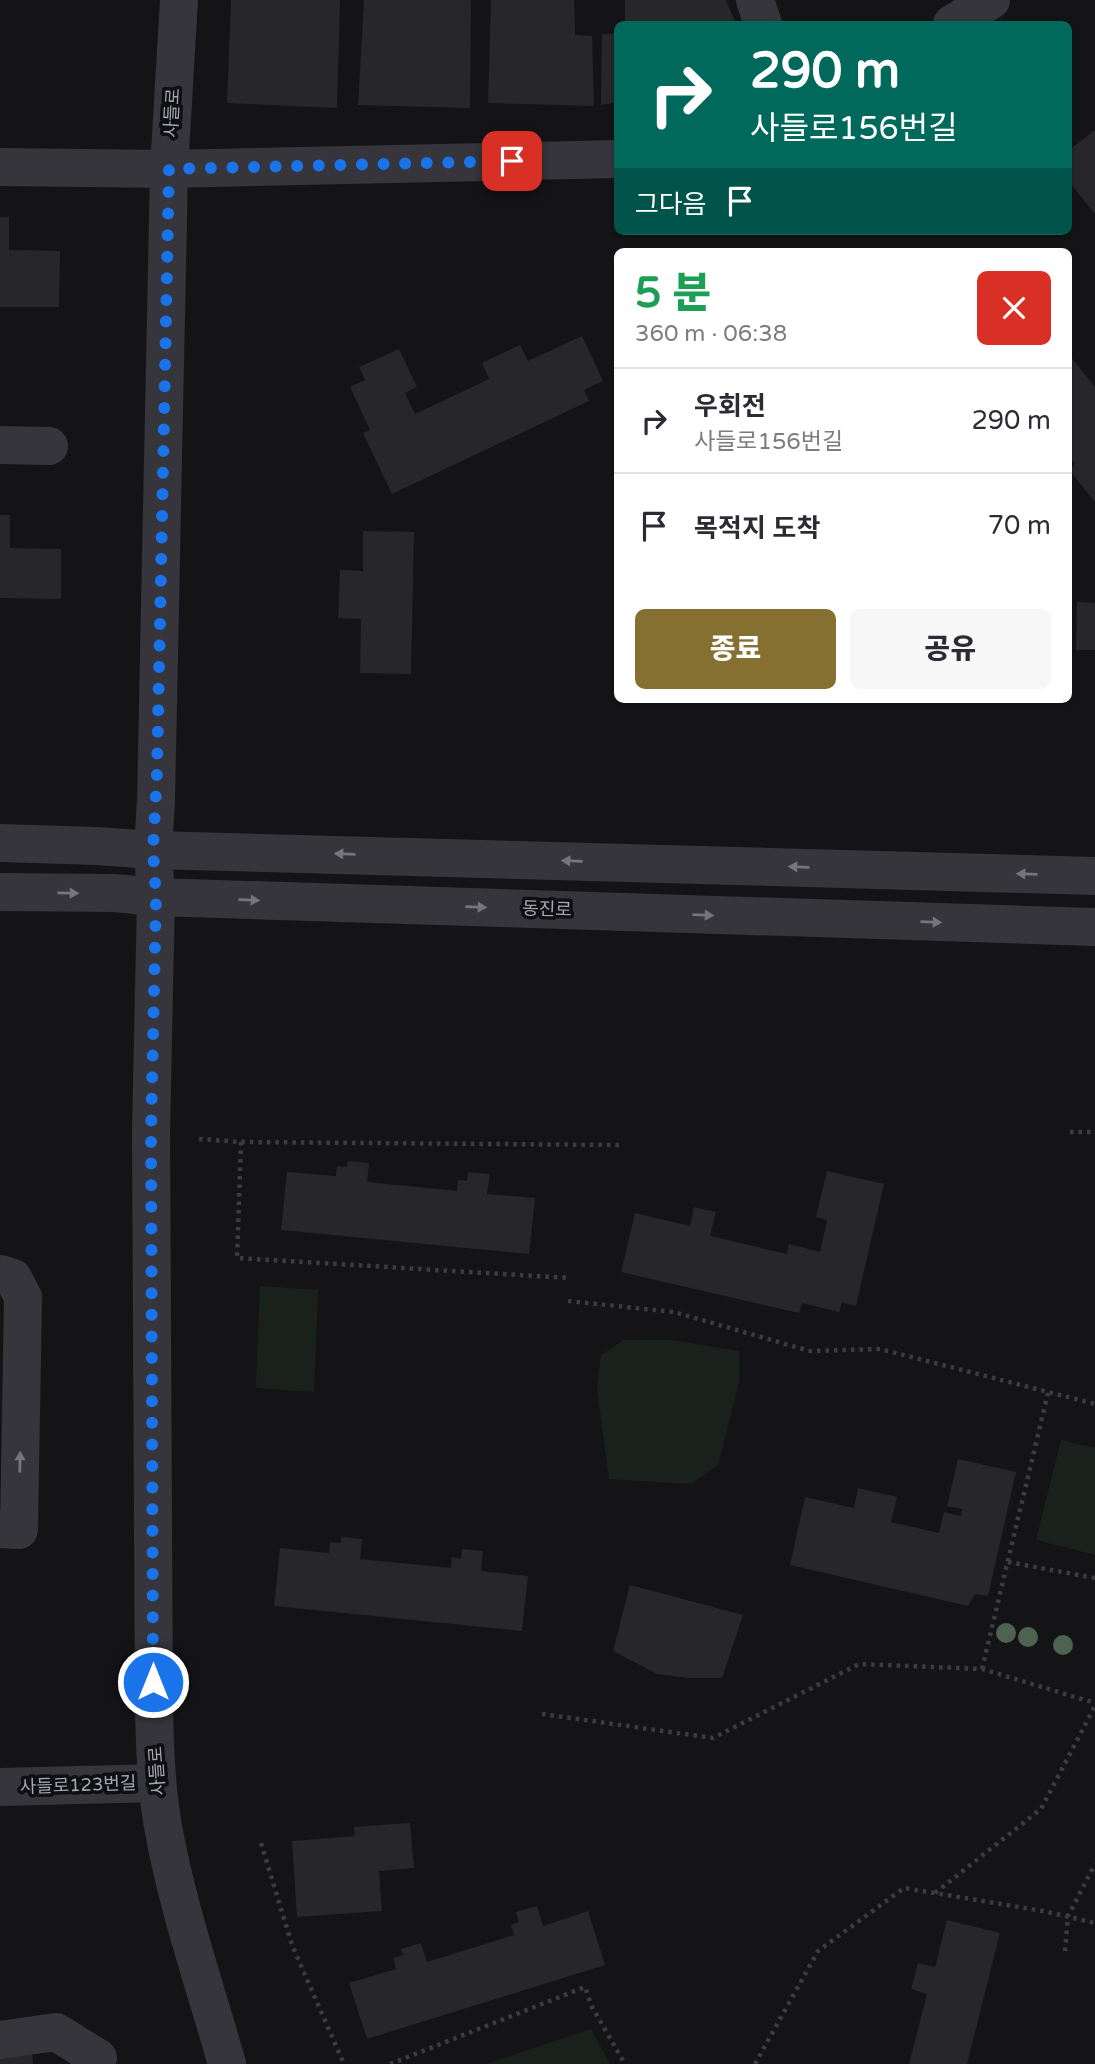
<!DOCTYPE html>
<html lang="ko">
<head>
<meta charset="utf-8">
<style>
  body { margin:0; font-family:"Varela Round","Noto Sans KR",sans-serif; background:#f7f7f7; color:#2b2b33; height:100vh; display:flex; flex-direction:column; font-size:26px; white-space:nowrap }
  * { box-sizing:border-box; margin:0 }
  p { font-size:23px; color:#7c7c81 }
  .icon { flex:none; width:38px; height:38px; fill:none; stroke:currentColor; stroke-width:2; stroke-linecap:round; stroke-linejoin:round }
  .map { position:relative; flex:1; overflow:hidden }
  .sheet { position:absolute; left:614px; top:248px; width:458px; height:455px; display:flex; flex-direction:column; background:#fff; border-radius:10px; box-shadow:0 2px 5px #0004 }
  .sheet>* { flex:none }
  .guide { position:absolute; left:614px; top:21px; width:458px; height:214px; border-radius:10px; box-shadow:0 2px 5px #0004; background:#00695c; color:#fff; overflow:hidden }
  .pin { position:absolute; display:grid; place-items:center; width:60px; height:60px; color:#fff; margin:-30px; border-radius:14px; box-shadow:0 4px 10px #0006 }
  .me { position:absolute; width:77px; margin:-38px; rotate:0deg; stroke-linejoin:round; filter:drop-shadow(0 0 5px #0008) }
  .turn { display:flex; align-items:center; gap:24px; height:147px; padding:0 21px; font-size:32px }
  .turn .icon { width:91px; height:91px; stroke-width:2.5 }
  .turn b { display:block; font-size:49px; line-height:60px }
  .then { display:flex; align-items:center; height:66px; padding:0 21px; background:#0003; gap:14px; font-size:26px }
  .round { display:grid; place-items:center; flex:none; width:74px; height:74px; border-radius:10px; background:#f7f7f7 }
  .overview { display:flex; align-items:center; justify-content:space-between; height:119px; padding:0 21px }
  h1 { font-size:42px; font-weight:800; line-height:52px; color:#1e9e55 }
  .cta { display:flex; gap:14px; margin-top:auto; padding:14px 21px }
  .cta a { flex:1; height:80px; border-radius:10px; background:#857031; color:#fff; font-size:28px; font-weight:800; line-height:80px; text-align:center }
  .cta a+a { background:#f7f7f7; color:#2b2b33 }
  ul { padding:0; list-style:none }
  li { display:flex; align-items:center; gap:21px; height:105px; padding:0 21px; border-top:2px solid #e1e1e2 }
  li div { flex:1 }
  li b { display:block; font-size:26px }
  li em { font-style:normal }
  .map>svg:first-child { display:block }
  .green { fill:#1a211c }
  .building { fill:#27272a }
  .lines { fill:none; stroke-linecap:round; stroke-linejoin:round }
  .path { stroke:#3b3c42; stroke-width:4.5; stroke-dasharray:3.5 5; stroke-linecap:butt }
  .minor { stroke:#35353b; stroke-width:38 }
  .tree { fill:#4d6251 }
  .oneway { fill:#73757f }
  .route { stroke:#1a73e8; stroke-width:12; stroke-dasharray:0 21.6 }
  .labels { text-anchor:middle; stroke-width:7; stroke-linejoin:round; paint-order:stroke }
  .street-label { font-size:18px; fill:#a5a9b6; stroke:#0f0f11 }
</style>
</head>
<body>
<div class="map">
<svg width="1095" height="2064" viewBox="0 0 1095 2064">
  <rect width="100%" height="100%" fill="#141416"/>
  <!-- green -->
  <g class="green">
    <path d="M 260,1286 L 318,1290 L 314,1392 L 256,1388 Z"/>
    <path d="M 624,1340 L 671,1340 L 739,1351 L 739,1382 L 718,1465 L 691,1484 L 609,1479 L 597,1389 L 601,1355 Z"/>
    <path d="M 1061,1440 L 1095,1448 L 1095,1555 L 1036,1540 Z"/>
    <path d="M 591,2029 L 610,2064 L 486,2064 Z"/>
  </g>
  <!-- building -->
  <g class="building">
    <path d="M 231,0 L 340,0 L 337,108 L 227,103 Z"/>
    <path d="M 364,0 L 471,0 L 470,108 L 358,105 Z"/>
    <path d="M 491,0 L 574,0 L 575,35 L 592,36 L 594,106 L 488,103 Z"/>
    <path d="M 625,0 L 726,0 L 736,24 L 625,24 Z"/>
    <path d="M 618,33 L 618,102 L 601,105 L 602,34 Z"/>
    <path d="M 1095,130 L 1095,214 L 1069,182 L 1069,150 Z"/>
    <path d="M 0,217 L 9,217 L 9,250 L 60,251 L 59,307 L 0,307 Z"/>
    <path d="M 582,336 L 603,381 L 584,390 L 589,401 L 392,494 L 363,433 L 370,430 L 350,387 L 365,380 L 359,367 L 399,349 L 417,387 L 405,393 L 415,414 L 489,379 L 482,363 L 520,345 L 528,361 Z"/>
    <path d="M 1069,355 L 1095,387 L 1095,502 L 1069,470 L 1075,464 L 1069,456 Z"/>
    <path d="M 0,515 L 10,515 L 10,548 L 61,549 L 61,599 L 0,598 Z"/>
    <path d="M 363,531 L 414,532 L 411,674 L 360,673 L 361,619 L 338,618 L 340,570 L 363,571 Z"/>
    <path d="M 1077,602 L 1095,603 L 1095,650 L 1076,650 Z"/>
    <path d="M 348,1161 L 369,1163 L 367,1182 L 457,1191 L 458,1180 L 467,1181 L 468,1172 L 490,1174 L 487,1194 L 535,1198 L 529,1254 L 281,1230 L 287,1172 L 336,1176 L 337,1166 L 347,1167 Z"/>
    <path d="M 827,1171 L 884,1184 L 856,1306 L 842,1302 L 839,1312 L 802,1303 L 799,1313 L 621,1272 L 635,1213 L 690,1226 L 694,1207 L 716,1212 L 710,1236 L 787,1254 L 789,1244 L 820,1252 L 827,1220 L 816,1217 Z"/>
    <path d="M 958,1459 L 1016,1472 L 988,1596 L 975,1594 L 968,1606 L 790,1565 L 805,1497 L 854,1508 L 858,1488 L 897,1497 L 891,1522 L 939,1533 L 944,1512 L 961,1516 L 962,1509 L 947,1506 Z"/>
    <path d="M 341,1537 L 362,1539 L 360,1559 L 451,1568 L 452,1557 L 461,1559 L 462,1549 L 483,1551 L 481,1571 L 528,1576 L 522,1631 L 274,1606 L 280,1548 L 329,1553 L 330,1542 L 341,1543 Z"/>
    <path d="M 630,1585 L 743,1615 L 722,1678 L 688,1678 L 657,1674 L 613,1651 Z"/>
    <path d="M 410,1823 L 414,1868 L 379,1871 L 382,1911 L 297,1917 L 292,1841 L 355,1836 L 354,1827 Z"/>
    <path d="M 537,1906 L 543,1926 L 588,1911 L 605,1965 L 367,2039 L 349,1983 L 396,1969 L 393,1958 L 403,1955 L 401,1949 L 421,1943 L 427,1962 L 514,1935 L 511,1925 L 519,1922 L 516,1912 Z"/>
    <path d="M 947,1920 L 1000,1933 L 967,2064 L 909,2064 L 927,1994 L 911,1989 L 918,1963 L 935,1967 Z"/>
    <path d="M 32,2051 L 33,2064 L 0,2064 L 0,2057 Z"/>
  </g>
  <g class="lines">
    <!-- path -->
    <g class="path">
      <path d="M 1070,1132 L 1095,1132"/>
      <path d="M 199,1139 L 241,1142 L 620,1145"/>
      <path d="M 241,1142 L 237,1258 L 569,1278"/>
      <path d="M 568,1301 L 674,1312 L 810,1351 L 880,1349 L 1095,1404"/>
      <path d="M 1008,1562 L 1095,1578"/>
      <path d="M 982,1669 L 1048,1393"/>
      <path d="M 542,1714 L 713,1738 L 859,1664 L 982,1669 L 1095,1703"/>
      <path d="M 261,1843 L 292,1945 L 344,2064"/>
      <path d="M 935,1893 L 1041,1809 L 1095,1706"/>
      <path d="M 1065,1951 L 1068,1916 L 1095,1864"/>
      <path d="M 390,2064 L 585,1987 L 592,2007 L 625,2064"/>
      <path d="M 755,2064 L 818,1951 L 904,1888 L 1043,1911 L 1095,1923"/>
    </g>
    <!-- minor -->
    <g class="minor">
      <path d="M 179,0 L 169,169 L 156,800 L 153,850 L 156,897 L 151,1133 L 154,1709 C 155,1748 156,1787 163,1826 C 177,1906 205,1986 227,2064"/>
      <path d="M 755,0 L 763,24"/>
      <path d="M 952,24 L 991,0"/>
      <path d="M 0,167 L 169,169 L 618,159"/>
      <path d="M 0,445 L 49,446"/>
      <path d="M 0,843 L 97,846 L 153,850 L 1095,876"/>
      <path d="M 0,892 L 114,893 L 156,897 L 1095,927"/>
      <path d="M 0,1274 L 13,1278 L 23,1297 L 19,1530 L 0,1529"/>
      <path d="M 0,1787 L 157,1783"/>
      <path d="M 0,2040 L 56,2032 L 98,2058"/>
    </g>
  </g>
  <!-- trees -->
  <g class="tree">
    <circle cx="1006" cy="1633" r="10"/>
    <circle cx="1028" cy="1637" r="10"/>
    <circle cx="1063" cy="1645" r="10"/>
  </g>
  <!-- one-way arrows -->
  <defs><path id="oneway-solid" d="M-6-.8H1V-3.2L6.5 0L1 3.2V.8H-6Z" transform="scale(1.75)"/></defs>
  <g class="oneway">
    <use href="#oneway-solid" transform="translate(345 854) rotate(-178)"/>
    <use href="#oneway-solid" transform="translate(572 861) rotate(-178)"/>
    <use href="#oneway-solid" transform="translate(799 867) rotate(-178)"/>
    <use href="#oneway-solid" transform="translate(1027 874) rotate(-178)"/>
    <use href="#oneway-solid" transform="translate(68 893) rotate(1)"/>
    <use href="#oneway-solid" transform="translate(249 900) rotate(2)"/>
    <use href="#oneway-solid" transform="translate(476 907) rotate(2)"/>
    <use href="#oneway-solid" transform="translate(703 915) rotate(2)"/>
    <use href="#oneway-solid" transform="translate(931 922) rotate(2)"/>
    <use href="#oneway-solid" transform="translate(20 1462) rotate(-89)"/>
  </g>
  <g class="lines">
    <!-- route -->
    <path class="route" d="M 153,1682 L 151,1133 L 156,897 L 153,850 L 157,772 L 169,169 L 512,161"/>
  </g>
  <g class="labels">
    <!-- street labels -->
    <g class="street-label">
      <text transform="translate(172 113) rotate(-87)" y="6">사들로</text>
      <text transform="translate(547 909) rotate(2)" y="6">동진로</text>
      <text transform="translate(157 1771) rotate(-94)" y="6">사들로</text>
      <text transform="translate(78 1785) rotate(-2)" y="6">사들로123번길</text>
    </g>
  </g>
</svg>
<div class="pin" style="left:512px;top:161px;background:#d93025"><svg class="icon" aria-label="arrive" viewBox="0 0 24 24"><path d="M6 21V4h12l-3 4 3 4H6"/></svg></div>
<svg class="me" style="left:153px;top:1682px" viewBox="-20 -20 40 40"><circle r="17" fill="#1a73e8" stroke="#fff" stroke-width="3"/><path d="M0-11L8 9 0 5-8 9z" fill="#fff"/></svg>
<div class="guide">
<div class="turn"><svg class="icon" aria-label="right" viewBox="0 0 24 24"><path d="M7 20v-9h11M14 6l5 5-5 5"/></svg><div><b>290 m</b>사들로156번길</div></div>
<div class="then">그다음<svg class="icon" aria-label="arrive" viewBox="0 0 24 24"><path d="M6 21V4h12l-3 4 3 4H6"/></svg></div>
</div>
<section class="sheet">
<div class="overview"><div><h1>5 분</h1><p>360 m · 06:38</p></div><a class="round" style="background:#d93025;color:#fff"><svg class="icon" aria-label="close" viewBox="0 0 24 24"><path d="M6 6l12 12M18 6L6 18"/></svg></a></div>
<ul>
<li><svg class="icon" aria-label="right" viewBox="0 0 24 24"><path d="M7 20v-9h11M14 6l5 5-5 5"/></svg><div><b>우회전</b><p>사들로156번길</p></div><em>290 m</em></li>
<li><svg class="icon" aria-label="arrive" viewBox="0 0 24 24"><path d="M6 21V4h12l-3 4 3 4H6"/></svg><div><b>목적지 도착</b></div><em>70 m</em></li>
</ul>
<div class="cta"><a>종료</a><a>공유</a></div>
</section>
</div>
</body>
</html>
